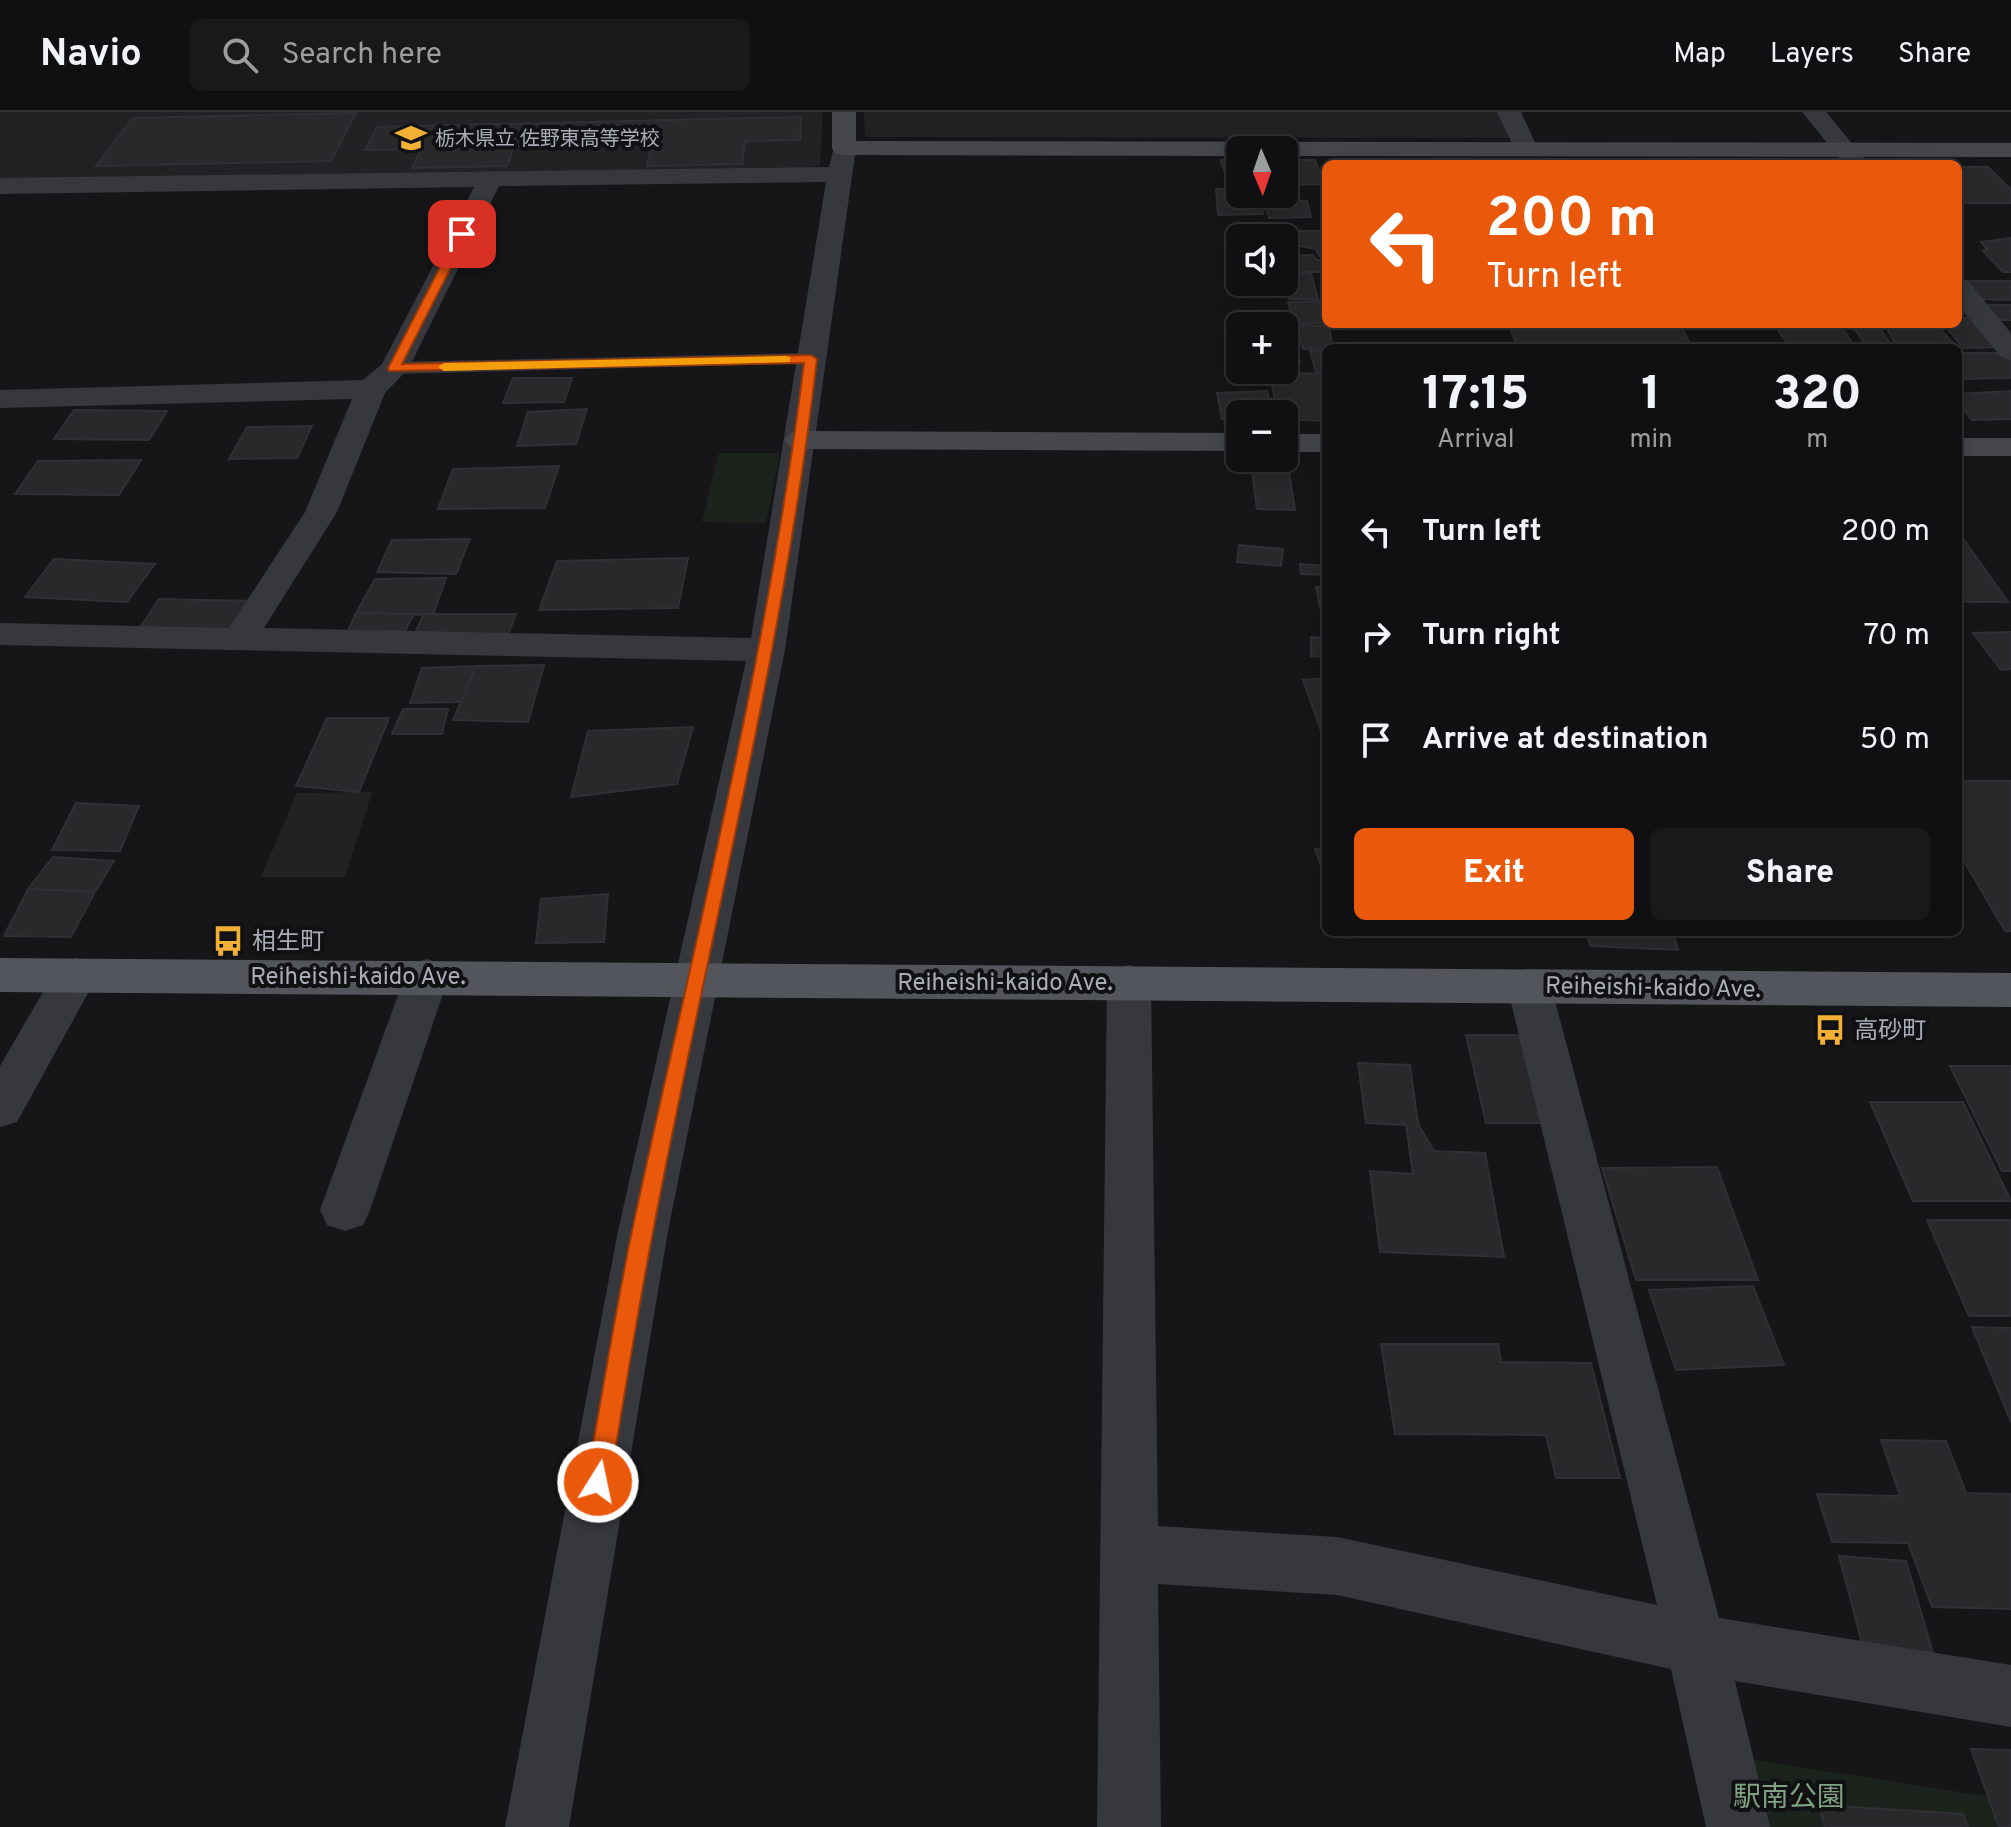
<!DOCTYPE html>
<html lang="en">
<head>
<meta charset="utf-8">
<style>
  body { margin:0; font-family:Overpass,"Noto Sans JP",sans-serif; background:#19191b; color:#f1f3f6; height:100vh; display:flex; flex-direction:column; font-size:30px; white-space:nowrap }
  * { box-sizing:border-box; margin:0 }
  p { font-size:26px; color:#9c9d9f }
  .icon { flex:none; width:44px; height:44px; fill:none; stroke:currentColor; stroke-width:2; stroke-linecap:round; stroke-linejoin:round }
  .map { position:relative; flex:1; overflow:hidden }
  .details { position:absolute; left:1322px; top:232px; width:640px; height:592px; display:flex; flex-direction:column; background:#101012; border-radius:12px; box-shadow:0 4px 20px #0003,0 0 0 2px #303032 }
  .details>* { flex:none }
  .hud { position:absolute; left:1322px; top:48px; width:640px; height:168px; border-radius:12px; box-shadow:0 4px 20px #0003,0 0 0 2px #303032; background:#ea580c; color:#fff; overflow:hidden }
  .needle { width:52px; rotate:178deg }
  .fabs { position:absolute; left:1226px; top:24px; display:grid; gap:16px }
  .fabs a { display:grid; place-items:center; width:72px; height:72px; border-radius:12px; background:#101012; box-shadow:0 4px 20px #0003,0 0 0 2px #303032; font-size:40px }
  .pin { position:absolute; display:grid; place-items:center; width:68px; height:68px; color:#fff; margin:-34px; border-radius:16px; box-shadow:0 4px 12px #0006 }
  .me { position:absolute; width:88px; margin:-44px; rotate:10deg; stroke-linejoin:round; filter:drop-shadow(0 0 6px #0008) }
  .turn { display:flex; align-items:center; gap:28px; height:168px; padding:0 32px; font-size:36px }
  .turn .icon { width:104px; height:104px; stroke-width:2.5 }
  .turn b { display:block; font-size:56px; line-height:68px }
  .eta { display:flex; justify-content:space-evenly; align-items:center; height:136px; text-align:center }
  .eta b { font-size:48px; font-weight:800; line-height:56px }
  .cta { display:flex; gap:16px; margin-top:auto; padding:16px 32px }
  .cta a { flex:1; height:92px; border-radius:12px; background:#ea580c; color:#fff; font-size:32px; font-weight:800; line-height:92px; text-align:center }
  .cta a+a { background:#19191b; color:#f1f3f6 }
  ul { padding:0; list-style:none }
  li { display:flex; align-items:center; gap:24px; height:104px; padding:0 32px }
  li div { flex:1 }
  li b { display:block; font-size:30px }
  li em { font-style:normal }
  header { display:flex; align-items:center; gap:48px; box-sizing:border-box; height:112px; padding:0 40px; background:#101012; border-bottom:2px solid #303032 }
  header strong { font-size:38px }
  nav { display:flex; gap:44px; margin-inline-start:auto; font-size:28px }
  .search { width:560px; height:72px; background:#19191b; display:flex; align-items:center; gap:20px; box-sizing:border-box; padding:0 28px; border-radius:12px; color:#9c9d9f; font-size:30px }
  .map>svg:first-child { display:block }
  .built { fill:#222225 }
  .green { fill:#1c231d }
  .building { fill:#29292c; stroke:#303034; stroke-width:2 }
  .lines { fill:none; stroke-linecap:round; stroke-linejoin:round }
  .lane { fill:#37383d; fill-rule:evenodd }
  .street { fill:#37383d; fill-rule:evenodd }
  .secondary { fill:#45474d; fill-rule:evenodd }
  .primary { fill:#53555c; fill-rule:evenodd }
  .route { fill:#ea580c; stroke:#983908; stroke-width:2 }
  .slow { fill:#f59e0b }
  .labels { text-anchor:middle; stroke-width:8; stroke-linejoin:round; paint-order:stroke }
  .far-poi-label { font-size:20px; fill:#a8adb8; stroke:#111113; text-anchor:start }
  .poi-label { font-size:24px; fill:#a8adb8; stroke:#111113; text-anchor:start }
  .street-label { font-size:24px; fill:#a8adb8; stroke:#111113 }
  .near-park-label { font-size:28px; fill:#7fa381; stroke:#111113 }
</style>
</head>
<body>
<header>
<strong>Navio</strong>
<div class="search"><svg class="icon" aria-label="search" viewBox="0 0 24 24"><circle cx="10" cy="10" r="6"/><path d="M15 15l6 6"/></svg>Search here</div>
<nav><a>Map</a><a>Layers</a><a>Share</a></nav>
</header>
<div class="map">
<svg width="2011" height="1715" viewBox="0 0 2011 1715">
  <rect width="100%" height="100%" fill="#161618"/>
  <!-- built -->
  <g class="built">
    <path d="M 0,0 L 823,0 L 820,53 L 794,60 L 0,70 Z"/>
    <path d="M 864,0 L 1503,0 L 1515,26 L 870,25 L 865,23 Z"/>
    <path d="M 372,680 L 345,765 L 261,765 L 297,681 Z"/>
  </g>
  <!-- green -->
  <g class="green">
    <path d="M 719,341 L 780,341 L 766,411 L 702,410 Z"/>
    <path d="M 1749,1647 L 2011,1688 L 2011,1715 L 1764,1715 Z"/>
  </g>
  <!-- building -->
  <g class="building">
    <path d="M 356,1 L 331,49 L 96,54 L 133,6 Z"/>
    <path d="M 801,5 L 800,28 L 745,29 L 742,52 L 647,54 L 652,31 L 514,35 L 507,54 L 412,56 L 421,37 L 365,38 L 377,15 Z"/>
    <path d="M 1240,47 L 1240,66 L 1227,66 L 1220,48 Z"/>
    <path d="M 1806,47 L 1847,47 L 1851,52 L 1811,52 Z"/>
    <path d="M 1284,48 L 1315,48 L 1324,72 L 1284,73 Z"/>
    <path d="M 1958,55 L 1988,55 L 2011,78 L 2011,91 L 1958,91 Z"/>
    <path d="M 1216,77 L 1240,77 L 1240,82 L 1259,82 L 1263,102 L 1218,103 Z"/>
    <path d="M 1263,87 L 1307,89 L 1311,105 L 1269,106 Z"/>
    <path d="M 1296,119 L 1326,119 L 1326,143 L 1319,144 L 1316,137 L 1300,134 Z"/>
    <path d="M 2011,126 L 2011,160 L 2003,160 L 1983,139 L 1987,137 L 1981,130 Z"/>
    <path d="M 1227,129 L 1240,129 L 1240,157 L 1234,157 Z"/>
    <path d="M 1313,143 L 1317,148 L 1322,148 L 1325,160 L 1291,160 L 1285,144 Z"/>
    <path d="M 1311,161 L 1318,187 L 1289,187 L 1284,162 Z"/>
    <path d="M 1964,169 L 2011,169 L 2011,188 L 1979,187 Z"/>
    <path d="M 1319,189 L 1326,211 L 1294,212 L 1288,190 Z"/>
    <path d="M 1984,193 L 2011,193 L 2011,208 L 1997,208 Z"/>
    <path d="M 1980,205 L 2003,235 L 1963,236 L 1944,212 L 1958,212 L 1958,206 Z"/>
    <path d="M 1680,212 L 1692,236 L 1518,236 L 1509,214 Z"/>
    <path d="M 1774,212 L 1839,212 L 1856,236 L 1790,236 Z"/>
    <path d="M 1851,212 L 1877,212 L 1893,236 L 1868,236 Z"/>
    <path d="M 1884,212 L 1936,212 L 1957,236 L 1898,236 Z"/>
    <path d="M 1296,213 L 1329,214 L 1333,236 L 1303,237 Z"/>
    <path d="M 1290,220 L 1300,250 L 1284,250 L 1284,221 Z"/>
    <path d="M 1326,238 L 1326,260 L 1316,260 L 1310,239 Z"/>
    <path d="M 1958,241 L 2004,241 L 2011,249 L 2011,266 L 1958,267 Z"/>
    <path d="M 1270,260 L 1326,262 L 1326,309 L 1284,307 L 1284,302 L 1277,302 Z"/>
    <path d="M 513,266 L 572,266 L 564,290 L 503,291 Z"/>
    <path d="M 1267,279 L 1273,302 L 1240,302 L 1240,308 L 1222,307 L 1217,281 Z"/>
    <path d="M 2011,279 L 2011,307 L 1972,308 L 1958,291 L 1958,282 Z"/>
    <path d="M 587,297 L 576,332 L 517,334 L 528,300 Z"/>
    <path d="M 74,298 L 167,299 L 149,328 L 54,327 Z"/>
    <path d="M 312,314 L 297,346 L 229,347 L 247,315 Z"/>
    <path d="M 141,348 L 119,383 L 15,382 L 38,349 Z"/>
    <path d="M 1251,353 L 1288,354 L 1295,398 L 1257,397 Z"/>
    <path d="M 559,354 L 545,396 L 438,397 L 453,357 Z"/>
    <path d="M 1958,422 L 1960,422 L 2008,490 L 1966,490 L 1958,478 Z"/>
    <path d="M 470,427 L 456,462 L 377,460 L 392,428 Z"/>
    <path d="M 1239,433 L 1283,437 L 1281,454 L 1237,450 Z"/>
    <path d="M 688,446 L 678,496 L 539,498 L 557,449 Z"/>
    <path d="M 54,447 L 155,452 L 127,490 L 25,485 Z"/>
    <path d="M 1300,452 L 1326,454 L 1326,463 L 1301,462 Z"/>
    <path d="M 446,466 L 433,503 L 356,501 L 375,467 Z"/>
    <path d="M 1316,475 L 1326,475 L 1326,496 L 1320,496 Z"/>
    <path d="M 159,487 L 253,489 L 232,519 L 138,519 Z"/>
    <path d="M 356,501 L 414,502 L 405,519 L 348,519 Z"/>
    <path d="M 424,502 L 516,502 L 507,526 L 413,525 Z"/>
    <path d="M 2011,520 L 2011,557 L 2001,558 L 1973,521 Z"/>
    <path d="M 1311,525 L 1326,526 L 1326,545 L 1311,544 Z"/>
    <path d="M 544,553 L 528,610 L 453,608 L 476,554 Z"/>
    <path d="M 476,554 L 461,590 L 410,591 L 422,556 Z"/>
    <path d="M 1326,566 L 1326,633 L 1303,568 Z"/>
    <path d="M 403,597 L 448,597 L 442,622 L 392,622 Z"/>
    <path d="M 327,606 L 389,606 L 359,680 L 296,674 Z"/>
    <path d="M 693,615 L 677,672 L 571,685 L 588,619 Z"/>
    <path d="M 1958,669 L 2011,669 L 2011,819 L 2005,819 L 1958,739 Z"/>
    <path d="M 76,691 L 139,694 L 120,739 L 52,738 Z"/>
    <path d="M 1326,736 L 1326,768 L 1315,737 Z"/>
    <path d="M 53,745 L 114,749 L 95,780 L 28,777 Z"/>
    <path d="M 28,777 L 95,780 L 71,825 L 4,824 Z"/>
    <path d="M 608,782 L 604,830 L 536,831 L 541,787 Z"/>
    <path d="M 1344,820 L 1405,820 L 1346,826 Z"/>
    <path d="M 1587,820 L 1673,820 L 1678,838 L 1590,834 Z"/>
    <path d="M 1466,923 L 1519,923 L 1543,1011 L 1486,1011 Z"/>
    <path d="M 1358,951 L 1410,953 L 1418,1012 L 1434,1039 L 1485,1041 L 1504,1145 L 1380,1140 L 1370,1059 L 1413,1062 L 1406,1013 L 1366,1011 Z"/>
    <path d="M 1950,954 L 2011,954 L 2011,1059 L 2002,1059 Z"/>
    <path d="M 1870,990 L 1963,990 L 2011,1089 L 1913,1089 Z"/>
    <path d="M 1717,1055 L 1758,1168 L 1636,1168 L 1602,1056 Z"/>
    <path d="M 1927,1108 L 2011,1108 L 2011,1204 L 1969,1204 Z"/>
    <path d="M 1753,1174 L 1784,1253 L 1676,1258 L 1649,1178 Z"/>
    <path d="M 1972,1215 L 2011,1216 L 2011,1310 Z"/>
    <path d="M 1381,1232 L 1498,1232 L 1501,1250 L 1591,1251 L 1620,1366 L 1556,1366 L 1546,1323 L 1395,1322 Z"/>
    <path d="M 1881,1328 L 1946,1329 L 1966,1381 L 2011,1382 L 2011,1497 L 1932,1495 L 1908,1431 L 1832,1430 L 1817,1382 L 1900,1384 Z"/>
    <path d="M 1839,1444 L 1906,1449 L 1933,1541 L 1863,1535 Z"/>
    <path d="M 1971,1637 L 2011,1638 L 2011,1715 L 1999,1715 Z"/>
    <path d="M 1819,1693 L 1963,1702 L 1968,1715 L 1825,1715 Z"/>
  </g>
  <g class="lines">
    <!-- lane -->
    <path class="lane" d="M 811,241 L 820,247 L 818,251 L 394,262 L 385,256 L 394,250 Z"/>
    <!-- street -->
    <g class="street">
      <path d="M 1497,0 L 1521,0 L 1538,37 L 1535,42 L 1517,42 Z"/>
      <path d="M 1802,0 L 1826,0 L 1869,52 L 1844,52 Z"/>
      <path d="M 844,29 L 853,31 L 856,36 L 785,538 L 668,1119 L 569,1715 L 505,1715 L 618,1119 L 746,549 L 0,533 L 0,511 L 229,516 L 305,400 L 352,287 L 0,296 L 0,278 L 363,268 L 382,252 L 474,75 L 0,82 L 0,66 L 829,55 L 835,31 ZM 826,70 L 751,526 L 264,516 L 337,400 L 385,281 L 409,256 L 499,74 Z"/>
      <path d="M 1958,167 L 1968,169 L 2011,221 L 2011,248 L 2001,245 L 1958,193 Z"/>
      <path d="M 76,846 L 92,851 L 98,863 L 17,1010 L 0,1015 L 0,954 L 60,851 Z"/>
      <path d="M 427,847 L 443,852 L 449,864 L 370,1098 L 363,1113 L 345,1119 L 327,1113 L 320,1098 L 405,864 L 411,852 Z"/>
      <path d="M 1129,853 L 1145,858 L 1151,870 L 1158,1414 L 1337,1425 L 1657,1493 L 1507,874 L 1513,862 L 1529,857 L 1545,862 L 1551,874 L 1719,1506 L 2011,1553 L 2011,1615 L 1735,1569 L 1770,1715 L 1706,1715 L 1671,1557 L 1337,1483 L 1158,1472 L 1161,1715 L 1097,1715 L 1107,870 L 1113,858 Z"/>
    </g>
    <!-- secondary -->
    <g class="secondary">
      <path d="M 832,0 L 856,0 L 856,29 L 2011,31 L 2011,45 L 1284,44 L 1284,38 L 1240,38 L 1240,44 L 844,43 L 835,41 L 832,36 Z"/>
      <path d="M 801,319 L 1240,321 L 1240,339 L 801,337 L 790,335 L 785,328 L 790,321 Z"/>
      <rect x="1284" y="322" width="42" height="18"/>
      <rect x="1958" y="326" width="53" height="18"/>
    </g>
    <!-- primary -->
    <path class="primary" d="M 0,846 L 2011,861 L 2011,895 L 0,880 Z"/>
  </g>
  <!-- route -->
  <path class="route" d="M 462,119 L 468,122 L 402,252 L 811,243 L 817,247 C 783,543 708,828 653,1120 C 637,1203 624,1286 610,1370 L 606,1378 L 598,1381 L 590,1378 L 586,1370 C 602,1285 615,1199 633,1114 C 695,827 768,542 804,251 L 389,259 L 388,256 L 457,122 Z"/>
  <!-- slow -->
  <path class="slow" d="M 786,244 L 790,245 L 790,250 L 444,259 L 438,255 L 444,251 Z"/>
  <!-- icons -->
  <defs>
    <symbol id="school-bare" viewBox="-9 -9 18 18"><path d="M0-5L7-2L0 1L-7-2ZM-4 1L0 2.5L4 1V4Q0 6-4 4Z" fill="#f2b134" stroke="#111113" stroke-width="2.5" paint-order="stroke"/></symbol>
    <symbol id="bus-bare" viewBox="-9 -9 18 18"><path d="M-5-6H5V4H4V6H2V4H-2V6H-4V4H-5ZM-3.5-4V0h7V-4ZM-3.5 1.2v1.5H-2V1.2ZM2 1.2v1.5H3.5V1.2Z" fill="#f2b134" stroke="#111113" stroke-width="2.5" paint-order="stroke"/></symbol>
  </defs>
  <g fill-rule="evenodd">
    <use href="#school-bare" x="389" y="4" width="44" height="44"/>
    <use href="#bus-bare" x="206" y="807" width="44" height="44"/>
    <use href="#bus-bare" x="1808" y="896" width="44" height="44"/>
  </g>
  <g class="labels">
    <!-- far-poi labels -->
    <g class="far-poi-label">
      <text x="435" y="33">栃木県立 佐野東高等学校</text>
    </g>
    <!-- poi labels -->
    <g class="poi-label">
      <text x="252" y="837">相生町</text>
      <text x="1854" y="926">高砂町</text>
    </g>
    <!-- street labels -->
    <g class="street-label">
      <text x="358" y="872">Reiheishi-kaido Ave.</text>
      <text x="1005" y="878">Reiheishi-kaido Ave.</text>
      <text transform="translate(1653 875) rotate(1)" y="8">Reiheishi-kaido Ave.</text>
    </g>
    <!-- near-park labels -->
    <g class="near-park-label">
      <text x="1789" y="1694">駅南公園</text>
    </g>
  </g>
</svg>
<div class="fabs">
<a><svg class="needle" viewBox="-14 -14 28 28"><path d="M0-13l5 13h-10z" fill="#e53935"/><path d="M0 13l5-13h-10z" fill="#9c9d9f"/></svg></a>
<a><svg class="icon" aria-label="sound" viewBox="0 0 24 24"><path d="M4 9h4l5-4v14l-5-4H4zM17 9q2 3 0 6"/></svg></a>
<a>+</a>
<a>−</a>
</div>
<div class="pin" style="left:462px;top:122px;background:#d93025"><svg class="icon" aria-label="arrive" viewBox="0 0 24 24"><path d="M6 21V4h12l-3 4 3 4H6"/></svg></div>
<svg class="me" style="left:598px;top:1370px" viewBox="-20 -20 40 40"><circle r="17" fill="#ea580c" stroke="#fff" stroke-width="3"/><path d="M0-11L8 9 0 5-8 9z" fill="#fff"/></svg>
<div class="hud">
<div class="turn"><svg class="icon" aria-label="left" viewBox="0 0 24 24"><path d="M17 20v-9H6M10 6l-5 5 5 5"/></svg><div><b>200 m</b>Turn left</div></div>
</div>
<section class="details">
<div class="eta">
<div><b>17:15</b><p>Arrival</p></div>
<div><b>1</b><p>min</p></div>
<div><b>320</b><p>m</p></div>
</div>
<ul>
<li><svg class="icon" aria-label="left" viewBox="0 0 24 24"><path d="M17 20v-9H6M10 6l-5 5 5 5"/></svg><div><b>Turn left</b></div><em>200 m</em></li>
<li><svg class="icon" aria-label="right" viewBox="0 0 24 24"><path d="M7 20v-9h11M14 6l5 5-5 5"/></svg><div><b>Turn right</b></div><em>70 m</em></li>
<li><svg class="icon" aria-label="arrive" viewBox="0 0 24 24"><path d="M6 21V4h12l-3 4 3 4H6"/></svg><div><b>Arrive at destination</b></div><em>50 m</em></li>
</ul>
<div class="cta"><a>Exit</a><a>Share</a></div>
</section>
</div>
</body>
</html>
